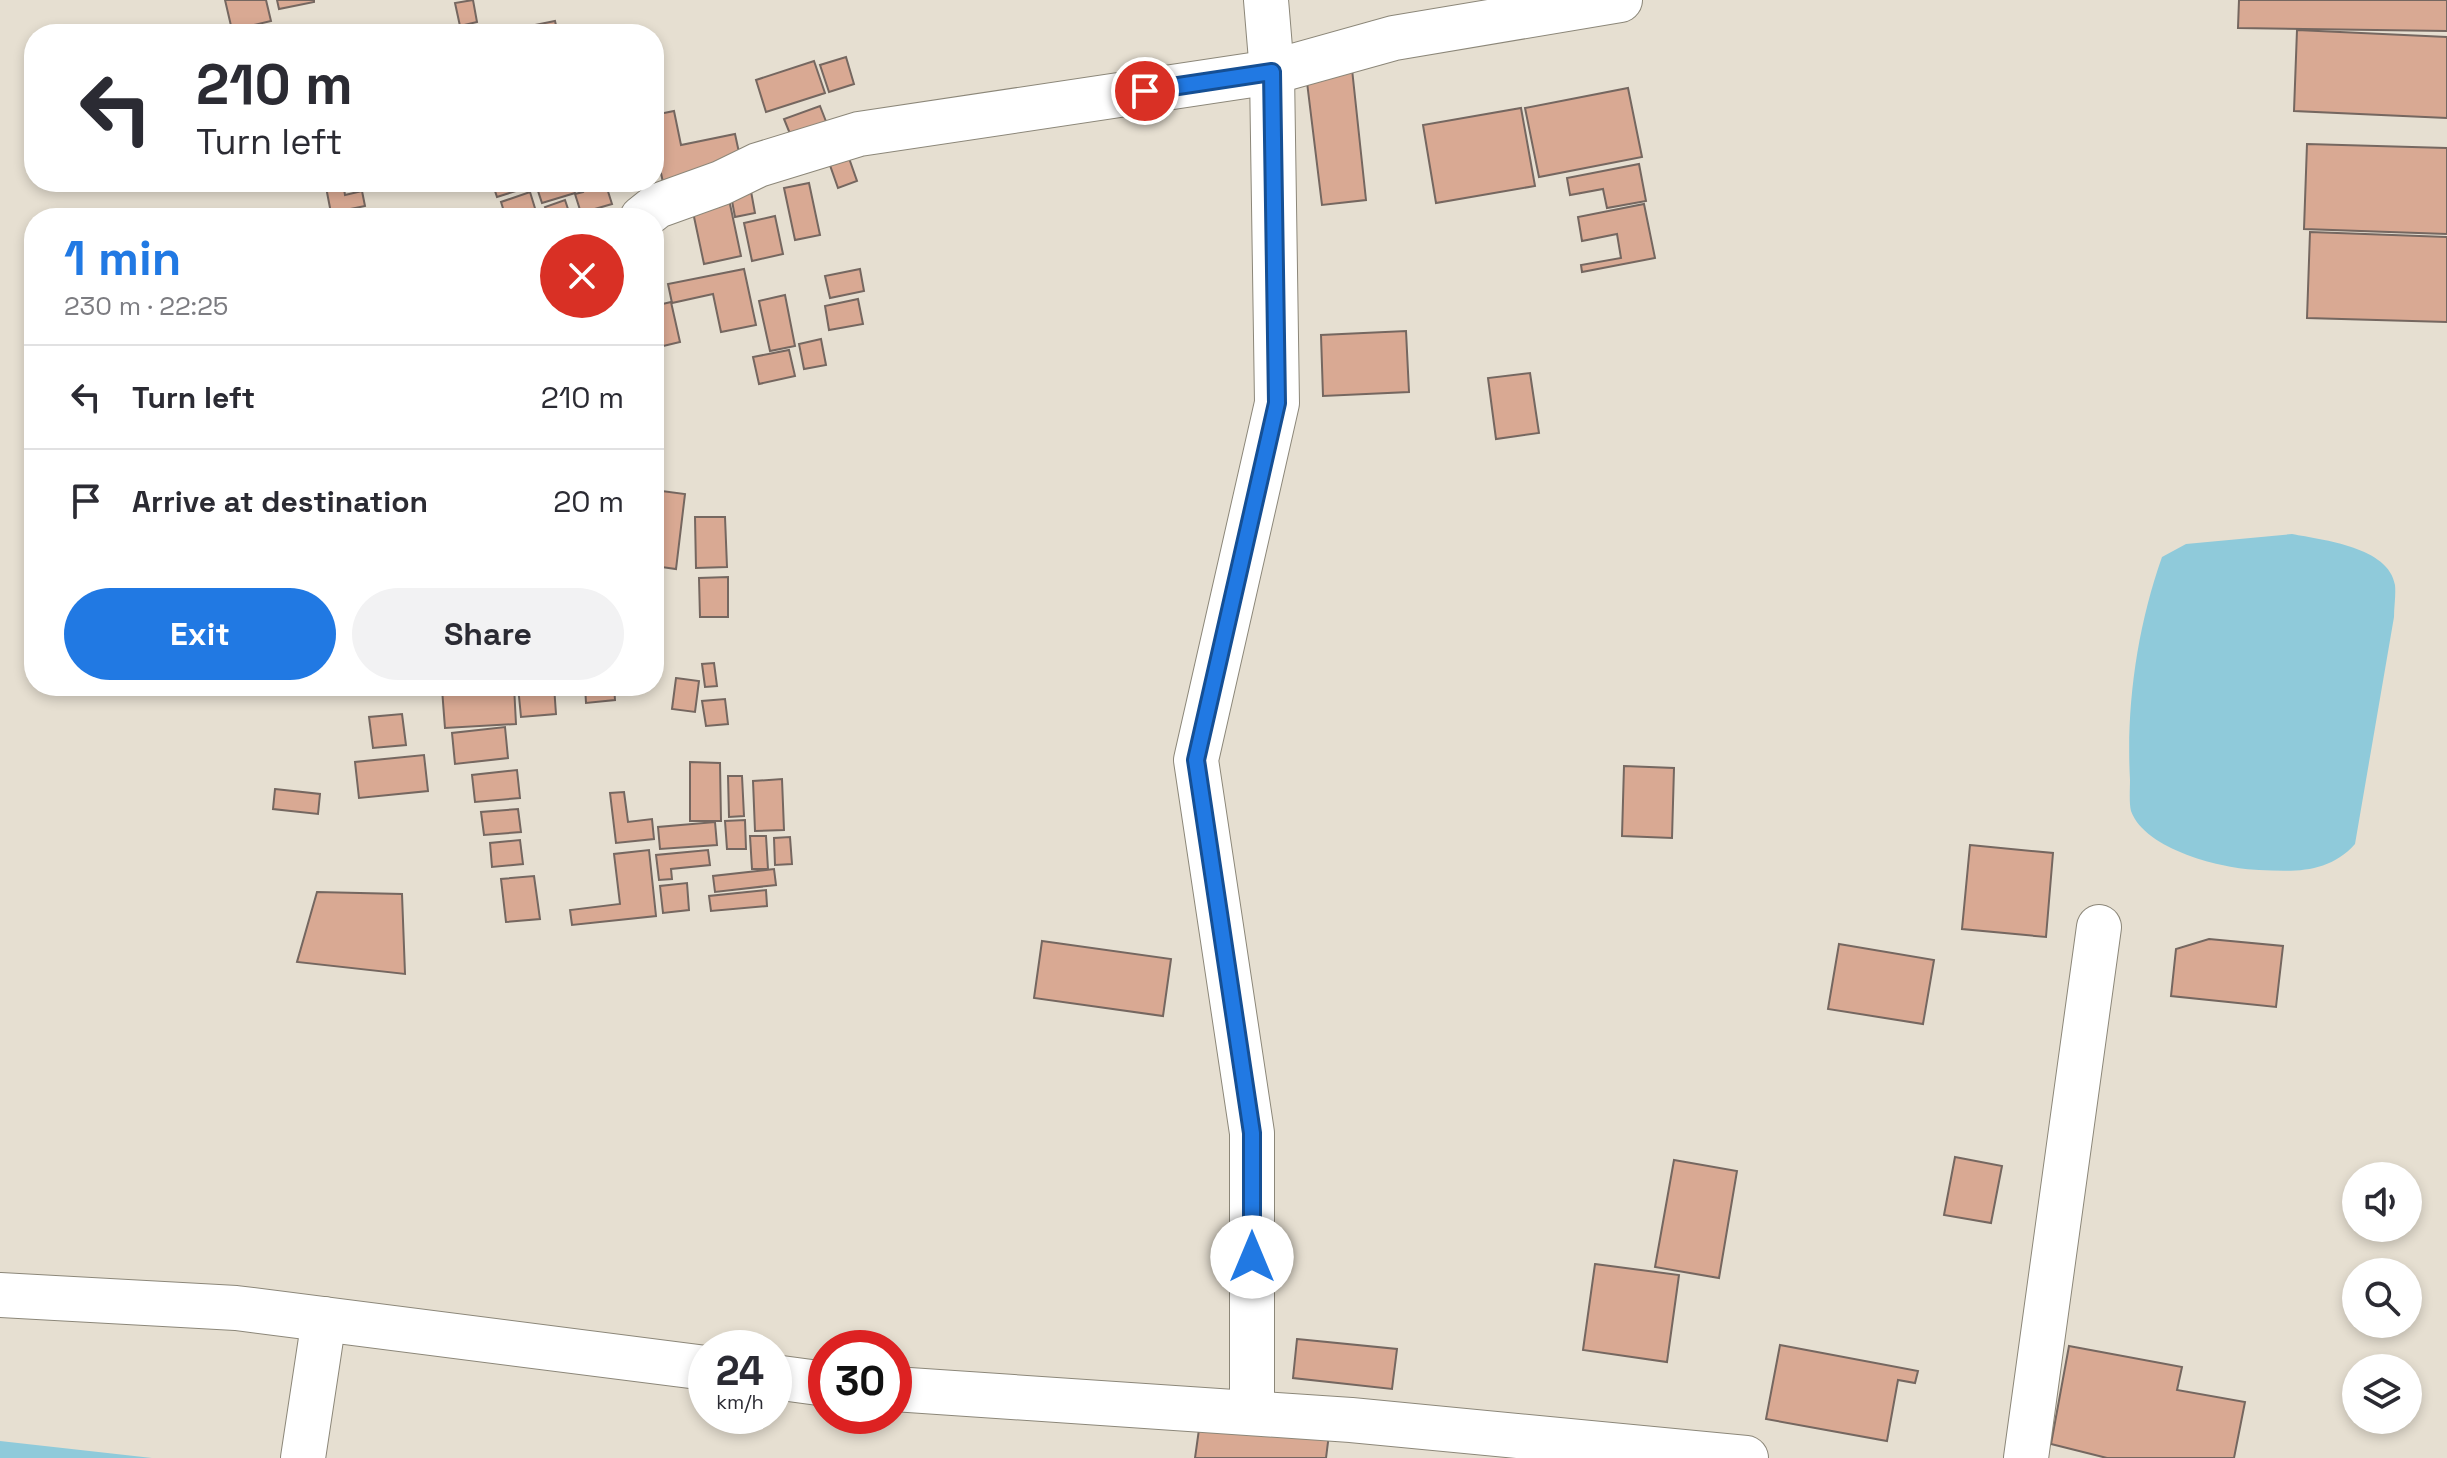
<!DOCTYPE html>
<html lang="en">
<head>
<meta charset="utf-8">
<style>
  body { margin:0; font-family:"Space Grotesk",sans-serif; background:#f2f2f3; color:#2b2b33; height:100vh; display:flex; flex-direction:column; font-size:30px; white-space:nowrap }
  * { box-sizing:border-box; margin:0 }
  p { font-size:26px; color:#7c7c81 }
  .icon { flex:none; width:44px; height:44px; fill:none; stroke:currentColor; stroke-width:2; stroke-linecap:round; stroke-linejoin:round }
  .map { position:relative; flex:1; overflow:hidden }
  .panel { position:absolute; left:24px; top:208px; width:640px; height:488px; display:flex; flex-direction:column; background:#fff; border-radius:32px; box-shadow:0 4px 12px #0003 }
  .panel>* { flex:none }
  .top-card { position:absolute; left:24px; top:24px; width:640px; height:168px; border-radius:32px; box-shadow:0 4px 12px #0003; background:#fff; color:#2b2b33; overflow:hidden }
  .fabs { position:absolute; left:2342px; top:1162px; display:grid; gap:16px }
  .fabs a { display:grid; place-items:center; width:80px; height:80px; border-radius:50%; background:#fff; box-shadow:0 4px 12px #0003; font-size:40px }
  .speed { position:absolute; left:688px; top:1330px; display:flex; gap:16px; font-size:40px; font-weight:700; text-align:center }
  .speed>* { display:grid; place-content:center; width:104px; height:104px; border-radius:50%; background:#fff; box-shadow:0 4px 12px #0003; line-height:1 }
  .speed small { font-size:20px; font-weight:400 }
  .speed .limit { border:12px solid #d22; background:#fff; color:#111 }
  .pin { position:absolute; display:grid; place-items:center; width:68px; height:68px; color:#fff; margin:-34px; border:4px solid #fff; border-radius:50%; box-shadow:0 2px 8px #0007 }
  .me { position:absolute; width:88px; margin:-44px; rotate:0deg; stroke-linejoin:round; filter:drop-shadow(0 0 6px #0008) }
  .turn { display:flex; align-items:center; gap:28px; height:168px; padding:0 40px; font-size:36px }
  .turn .icon { width:104px; height:104px; stroke-width:2.5 }
  .turn b { display:block; font-size:56px; line-height:68px }
  .round { display:grid; place-items:center; flex:none; width:84px; height:84px; border-radius:42px; background:#f2f2f3 }
  .summary { display:flex; align-items:center; justify-content:space-between; height:136px; padding:0 40px }
  h1 { font-size:48px; font-weight:600; line-height:60px; color:#2179e3 }
  .action { display:flex; gap:16px; margin-top:auto; padding:16px 40px }
  .action a { flex:1; height:92px; border-radius:48px; background:#2179e3; color:#fff; font-size:32px; font-weight:600; line-height:92px; text-align:center }
  .action a+a { background:#f2f2f3; color:#2b2b33 }
  ul { padding:0; list-style:none }
  li { display:flex; align-items:center; gap:24px; height:104px; padding:0 40px; border-top:2px solid #e1e1e2 }
  li div { flex:1 }
  li b { display:block; font-size:30px }
  li em { font-style:normal }
  .map>svg:first-child { display:block }
  .water { fill:#8fcada }
  .building { fill:#d9a993; stroke:#756760; stroke-width:2 }
  .lines { fill:none; stroke-linecap:round; stroke-linejoin:round }
  .street-casing { stroke:#8c8779; stroke-width:46 }
  .secondary-casing { stroke:#8c8779; stroke-width:46 }
  .street { stroke:#fff; stroke-width:44 }
  .secondary { stroke:#fff; stroke-width:44 }
  .route-casing { stroke:#154f94; stroke-width:20 }
  .route { stroke:#2179e3; stroke-width:14 }
</style>
</head>
<body>
<div class="map">
<svg width="2447" height="1458" viewBox="0 0 2447 1458">
  <rect width="100%" height="100%" fill="#e6dfd1"/>
  <!-- water -->
  <g class="water">
    <path d="M 2292,534 C 2323,540 2389,547 2395,585 C 2396,595 2394,607 2394,617 L 2355,844 C 2329,873 2296,872 2259,870 C 2223,869 2145,850 2131,811 C 2129,803 2130,789 2130,780 C 2126,706 2137,628 2162,557 L 2186,544 Z"/>
    <path d="M 0,1441 L 152,1458 L 0,1458 Z"/>
  </g>
  <!-- building -->
  <g class="building">
    <path d="M 225,0 L 266,0 L 271,21 L 232,30 Z"/>
    <path d="M 277,0 L 314,0 L 314,2 L 279,9 Z"/>
    <path d="M 473,0 L 477,22 L 460,26 L 455,3 Z"/>
    <path d="M 2239,0 L 2447,0 L 2447,31 L 2238,28 Z"/>
    <path d="M 555,21 L 558,34 L 532,34 L 530,26 Z"/>
    <path d="M 2297,30 L 2447,37 L 2447,118 L 2294,111 Z"/>
    <path d="M 846,57 L 854,84 L 829,92 L 820,65 Z"/>
    <path d="M 814,61 L 825,93 L 766,112 L 756,80 Z"/>
    <path d="M 1352,69 L 1366,200 L 1322,205 L 1306,74 Z"/>
    <path d="M 1628,88 L 1642,157 L 1539,177 L 1525,108 Z"/>
    <path d="M 820,106 L 832,137 L 797,151 L 784,119 Z"/>
    <path d="M 1521,108 L 1535,186 L 1436,203 L 1423,125 Z"/>
    <path d="M 674,111 L 681,145 L 735,134 L 743,171 L 664,187 L 654,141 L 654,115 Z"/>
    <path d="M 844,144 L 857,181 L 838,188 L 825,151 Z"/>
    <path d="M 2307,144 L 2447,148 L 2447,234 L 2304,229 Z"/>
    <path d="M 1639,164 L 1646,201 L 1607,208 L 1603,189 L 1570,195 L 1567,178 Z"/>
    <path d="M 325,182 L 343,182 L 345,195 L 362,191 L 365,206 L 331,213 Z"/>
    <path d="M 492,182 L 520,182 L 522,189 L 497,197 Z"/>
    <path d="M 535,182 L 571,182 L 575,193 L 542,203 Z"/>
    <path d="M 580,182 L 605,182 L 612,204 L 581,213 L 575,194 L 583,192 Z"/>
    <path d="M 809,183 L 820,235 L 795,240 L 784,188 Z"/>
    <path d="M 750,186 L 755,213 L 735,217 L 730,190 Z"/>
    <path d="M 727,190 L 741,256 L 704,264 L 690,198 Z"/>
    <path d="M 530,192 L 538,218 L 506,218 L 501,202 Z"/>
    <path d="M 565,200 L 571,218 L 549,218 L 545,207 Z"/>
    <path d="M 1644,204 L 1655,258 L 1582,272 L 1581,265 L 1621,258 L 1617,234 L 1582,241 L 1578,217 Z"/>
    <path d="M 775,216 L 783,254 L 752,261 L 744,223 Z"/>
    <path d="M 2310,232 L 2447,237 L 2447,322 L 2307,318 Z"/>
    <path d="M 744,269 L 756,325 L 721,332 L 713,294 L 672,303 L 668,284 Z"/>
    <path d="M 860,269 L 864,291 L 830,298 L 825,276 Z"/>
    <path d="M 785,295 L 795,346 L 770,351 L 759,301 Z"/>
    <path d="M 858,299 L 863,324 L 829,330 L 825,306 Z"/>
    <path d="M 671,302 L 680,342 L 659,347 L 654,306 Z"/>
    <path d="M 1406,331 L 1409,392 L 1323,396 L 1321,335 Z"/>
    <path d="M 821,339 L 826,365 L 804,369 L 799,344 Z"/>
    <path d="M 789,350 L 795,376 L 759,384 L 753,357 Z"/>
    <path d="M 1530,373 L 1539,433 L 1496,439 L 1488,378 Z"/>
    <path d="M 654,490 L 685,494 L 676,569 L 654,566 Z"/>
    <path d="M 695,517 L 725,517 L 727,567 L 696,568 Z"/>
    <path d="M 728,577 L 728,617 L 700,617 L 699,578 Z"/>
    <path d="M 714,663 L 717,686 L 705,687 L 702,664 Z"/>
    <path d="M 676,678 L 699,681 L 695,712 L 672,709 Z"/>
    <path d="M 514,686 L 516,724 L 445,728 L 442,689 Z"/>
    <path d="M 518,686 L 554,686 L 556,714 L 521,717 Z"/>
    <path d="M 585,686 L 614,686 L 615,700 L 586,703 Z"/>
    <path d="M 725,699 L 728,724 L 706,726 L 702,701 Z"/>
    <path d="M 402,714 L 406,745 L 373,748 L 369,717 Z"/>
    <path d="M 505,727 L 508,758 L 455,764 L 452,733 Z"/>
    <path d="M 424,755 L 428,791 L 359,798 L 355,762 Z"/>
    <path d="M 690,762 L 720,763 L 721,821 L 690,821 Z"/>
    <path d="M 1624,766 L 1674,768 L 1672,838 L 1622,836 Z"/>
    <path d="M 517,770 L 520,798 L 475,802 L 472,775 Z"/>
    <path d="M 728,776 L 742,776 L 744,816 L 729,817 Z"/>
    <path d="M 782,779 L 784,830 L 755,831 L 753,781 Z"/>
    <path d="M 275,789 L 320,794 L 318,814 L 273,809 Z"/>
    <path d="M 624,792 L 628,822 L 652,819 L 654,839 L 616,843 L 610,793 Z"/>
    <path d="M 518,809 L 521,832 L 484,835 L 481,812 Z"/>
    <path d="M 745,820 L 746,849 L 727,849 L 725,821 Z"/>
    <path d="M 715,822 L 717,845 L 660,849 L 658,827 Z"/>
    <path d="M 750,836 L 766,836 L 768,869 L 752,869 Z"/>
    <path d="M 790,837 L 792,864 L 775,865 L 774,838 Z"/>
    <path d="M 520,840 L 523,864 L 492,867 L 490,843 Z"/>
    <path d="M 1970,845 L 2053,853 L 2046,937 L 1962,929 Z"/>
    <path d="M 649,850 L 656,916 L 572,925 L 570,910 L 620,904 L 614,854 Z"/>
    <path d="M 708,850 L 710,865 L 671,869 L 672,879 L 659,880 L 656,855 Z"/>
    <path d="M 774,869 L 776,885 L 715,892 L 713,876 Z"/>
    <path d="M 534,876 L 540,919 L 506,922 L 501,879 Z"/>
    <path d="M 687,883 L 689,910 L 663,913 L 660,886 Z"/>
    <path d="M 766,890 L 767,906 L 711,911 L 709,896 Z"/>
    <path d="M 317,892 L 402,894 L 405,974 L 297,962 Z"/>
    <path d="M 2209,939 L 2283,946 L 2276,1007 L 2171,996 L 2176,949 Z"/>
    <path d="M 1042,941 L 1171,959 L 1163,1016 L 1034,998 Z"/>
    <path d="M 1839,944 L 1934,960 L 1923,1024 L 1828,1009 Z"/>
    <path d="M 1955,1157 L 2002,1166 L 1991,1223 L 1944,1215 Z"/>
    <path d="M 1674,1160 L 1737,1171 L 1719,1278 L 1655,1267 Z"/>
    <path d="M 1595,1264 L 1679,1275 L 1667,1362 L 1583,1350 Z"/>
    <path d="M 1297,1339 L 1397,1349 L 1392,1389 L 1293,1378 Z"/>
    <path d="M 1780,1345 L 1918,1371 L 1915,1383 L 1898,1380 L 1887,1441 L 1766,1419 Z"/>
    <path d="M 2069,1346 L 2182,1367 L 2177,1390 L 2245,1402 L 2234,1458 L 2107,1458 L 2051,1444 Z"/>
    <path d="M 1201,1415 L 1329,1434 L 1326,1458 L 1195,1458 Z"/>
  </g>
  <g class="lines">
    <defs>
      <g id="street">
        <path d="M 642,218 L 657,206 L 721,183 L 758,165 L 859,134 L 1272,72 L 1394,38 L 1620,0"/>
        <path d="M 1252,1413 L 1252,1133 L 1196,760 L 1277,403 L 1272,72 L 1266,0"/>
        <path d="M 2026,1458 L 2099,927"/>
      </g>
      <g id="secondary">
        <path d="M 0,1295 L 236,1308 L 706,1368"/>
        <path d="M 774,1377 L 826,1384"/>
        <path d="M 894,1389 L 1351,1420 L 1746,1458"/>
        <path d="M 303,1458 L 324,1319"/>
      </g>
    </defs>
    <!-- street casing -->
    <use href="#street" class="street-casing"/>
    <!-- secondary casing -->
    <use href="#secondary" class="secondary-casing"/>
    <!-- street -->
    <use href="#street" class="street"/>
    <!-- secondary -->
    <use href="#secondary" class="secondary"/>
  </g>
  <g class="lines">
    <defs>
      <path id="route" d="M 1145,91 L 1272,72 L 1277,403 L 1196,760 L 1252,1133 L 1252,1257"/>
    </defs>
    <!-- route casing -->
    <use href="#route" class="route-casing"/>
    <!-- route -->
    <use href="#route" class="route"/>
  </g>
</svg>
<div class="fabs">
<a><svg class="icon" aria-label="sound" viewBox="0 0 24 24"><path d="M4 9h4l5-4v14l-5-4H4zM17 9q2 3 0 6"/></svg></a>
<a><svg class="icon" aria-label="search" viewBox="0 0 24 24"><circle cx="10" cy="10" r="6"/><path d="M15 15l6 6"/></svg></a>
<a><svg class="icon" aria-label="layers" viewBox="0 0 24 24"><path d="M12 4l9 5-9 5-9-5zM3 14l9 5 9-5"/></svg></a>
</div>
<div class="speed"><div>24<small>km/h</small></div><div class="limit">30</div></div>
<div class="pin" style="left:1145px;top:91px;background:#d93025"><svg class="icon" aria-label="arrive" viewBox="0 0 24 24"><path d="M6 21V4h12l-3 4 3 4H6"/></svg></div>
<svg class="me" style="left:1252px;top:1257px" viewBox="-20 -20 40 40"><circle r="19" fill="#fff"/><path d="M0-13L10 11 0 6-10 11z" fill="#2179e3"/></svg>
<div class="top-card">
<div class="turn"><svg class="icon" aria-label="left" viewBox="0 0 24 24"><path d="M17 20v-9H6M10 6l-5 5 5 5"/></svg><div><b>210 m</b>Turn left</div></div>
</div>
<section class="panel">
<div class="summary"><div><h1>1 min</h1><p>230 m · 22:25</p></div><a class="round" style="background:#d93025;color:#fff"><svg class="icon" aria-label="close" viewBox="0 0 24 24"><path d="M6 6l12 12M18 6L6 18"/></svg></a></div>
<ul>
<li><svg class="icon" aria-label="left" viewBox="0 0 24 24"><path d="M17 20v-9H6M10 6l-5 5 5 5"/></svg><div><b>Turn left</b></div><em>210 m</em></li>
<li><svg class="icon" aria-label="arrive" viewBox="0 0 24 24"><path d="M6 21V4h12l-3 4 3 4H6"/></svg><div><b>Arrive at destination</b></div><em>20 m</em></li>
</ul>
<div class="action"><a>Exit</a><a>Share</a></div>
</section>
</div>
</body>
</html>
